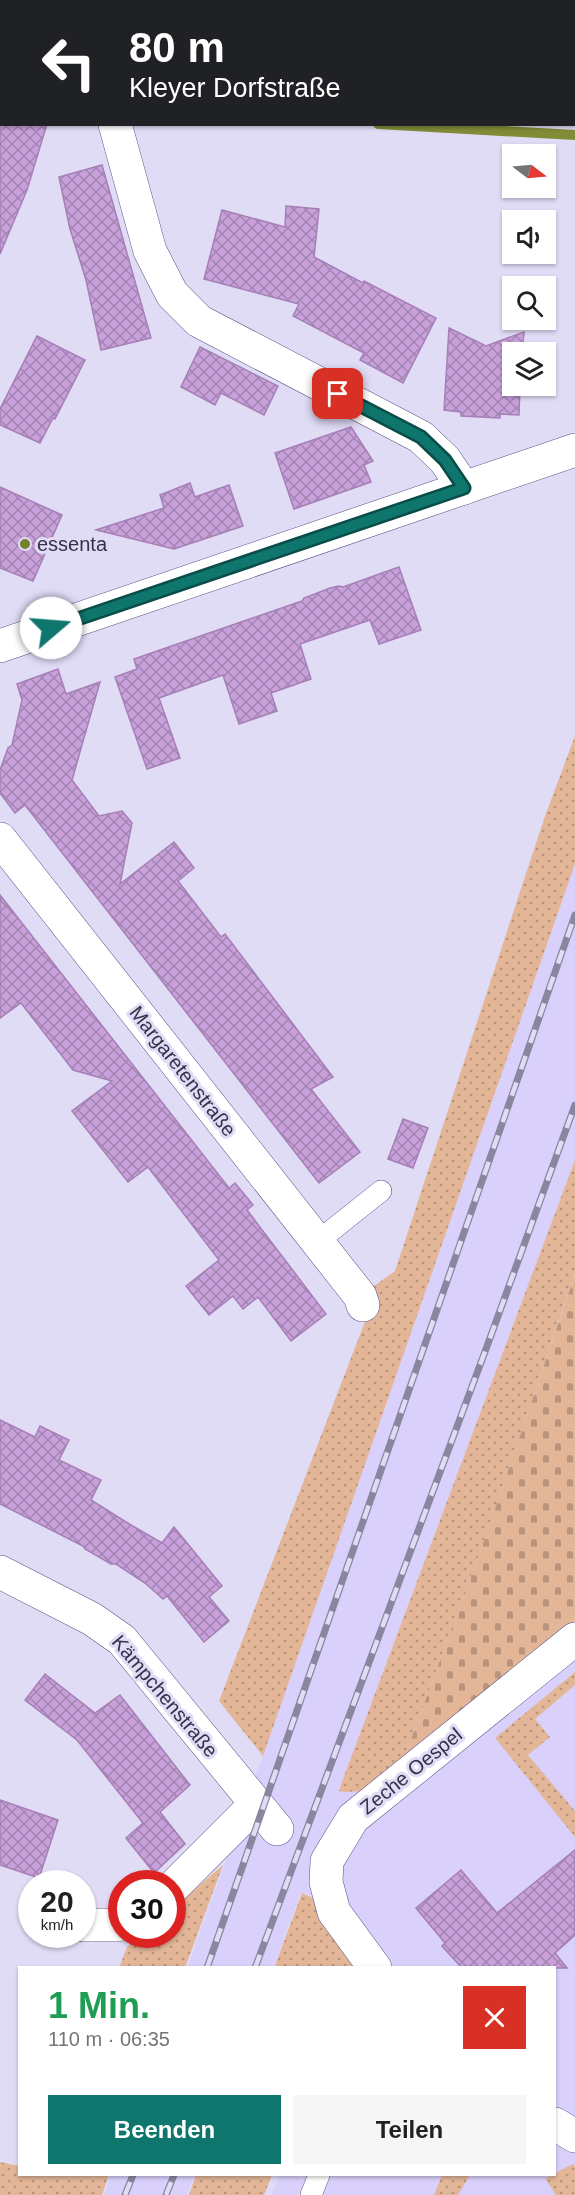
<!DOCTYPE html>
<html lang="de">
<head>
<meta charset="utf-8">
<style>
  body { margin:0; font-family:Arial,sans-serif; background:#f6f6f6; color:#202124; height:100vh; display:flex; flex-direction:column; font-size:22px; white-space:nowrap }
  * { box-sizing:border-box; margin:0 }
  p { font-size:20px; color:#757577 }
  .icon { flex:none; width:33px; height:33px; fill:none; stroke:currentColor; stroke-width:2; stroke-linecap:round; stroke-linejoin:round }
  .map { position:relative; flex:1; overflow:hidden }
  .side { position:absolute; left:18px; top:1966px; width:538px; height:210px; display:flex; flex-direction:column; background:#fff; border-radius:0px; box-shadow:0 2px 4px #0004 }
  .side>* { flex:none }
  .banner { position:absolute; left:0px; top:0px; width:576px; height:126px; box-shadow:0 2px 4px #0004; background:#202124; color:#fff; overflow:hidden }
  .needle { width:39px; rotate:106deg }
  .controls { position:absolute; left:502px; top:144px; display:grid; gap:12px }
  .controls a { display:grid; place-items:center; width:54px; height:54px; border-radius:0px; background:#fff; box-shadow:0 2px 4px #0004; font-size:30px }
  .speed { position:absolute; left:18px; top:1870px; display:flex; gap:12px; font-size:30px; font-weight:700; text-align:center }
  .speed>* { display:grid; place-content:center; width:78px; height:78px; border-radius:50%; background:#fff; box-shadow:0 2px 4px #0004; line-height:1 }
  .speed small { font-size:15px; font-weight:400 }
  .speed .limit { border:9px solid #d22; background:#fff; color:#111 }
  .pin { position:absolute; display:grid; place-items:center; width:51px; height:51px; color:#fff; margin:-26px; border-radius:12px; box-shadow:0 3px 9px #0006 }
  .me { position:absolute; width:66px; margin:-33px; rotate:72deg; stroke-linejoin:round; filter:drop-shadow(0 0 4px #0008) }
  .turn { display:flex; align-items:center; gap:21px; height:126px; padding:0 30px; font-size:27px }
  .turn .icon { width:78px; height:78px; stroke-width:2.5 }
  .turn b { display:block; font-size:42px; line-height:51px }
  .round { display:grid; place-items:center; flex:none; width:63px; height:63px; border-radius:0px; background:#f6f6f6 }
  .headline { display:flex; align-items:center; justify-content:space-between; height:102px; padding:0 30px }
  h1 { font-size:36px; font-weight:700; line-height:45px; color:#1e9e55 }
  .button { display:flex; gap:12px; margin-top:auto; padding:12px 30px }
  .button a { flex:1; height:69px; border-radius:0px; background:#0f766e; color:#fff; font-size:24px; font-weight:700; line-height:69px; text-align:center }
  .button a+a { background:#f6f6f6; color:#202124 }
  .map>svg:first-child { display:block }
  .built { fill:#d9d0fb }
  .grass { fill:url(#grass-dots) }
  .cemetery { fill:url(#cemetery-stones) }
  .lines { fill:none; stroke-linecap:round; stroke-linejoin:round }
  .stream { stroke:#828b36; stroke-width:10 }
  .building { fill:url(#building-cross-hatch); stroke:#a57fb6; stroke-width:1.5 }
  .lane-casing { stroke:#5d4e86; stroke-width:22 }
  .street-casing { stroke:#5d4e86; stroke-width:34 }
  .lane { stroke:#fff; stroke-width:21 }
  .street { stroke:#fff; stroke-width:33 }
  .rail-casing { stroke:#8b869f; stroke-width:7 }
  .rail { stroke:#e1dcf6; stroke-width:4.5; stroke-dasharray:14; stroke-linecap:butt }
  .route-casing { stroke:#0a4d48; stroke-width:15 }
  .route { stroke:#0f766e; stroke-width:10 }
  .poi-dot { fill:#77802b; stroke:#e1dcf6; stroke-width:2 }
  .labels { text-anchor:middle; stroke-width:6; stroke-linejoin:round; paint-order:stroke }
  .poi-label { font-size:20px; fill:#363049; stroke:#e1dcf6; text-anchor:start }
  .street-label { font-size:20px; fill:#363049; stroke:#e1dcf6 }
</style>
</head>
<body>
<div class="map">
<svg width="575" height="2195" viewBox="0 0 575 2195">
  <defs>
    <pattern id="grass-dots" width="8" height="8" patternUnits="userSpaceOnUse" patternTransform="scale(1.5)"><rect width="8" height="8" fill="#e3b698"/><path d="M2 2h.1M6 6h.1" fill="none" stroke="#b9947e" stroke-width="1.8" stroke-linecap="round"/></pattern>
    <pattern id="cemetery-stones" width="16" height="16" patternUnits="userSpaceOnUse" patternTransform="scale(1.5)"><rect width="16" height="16" fill="#e3b698"/><path d="M2 7V4a2 2 0 0 1 4 0v3zM10 15v-3a2 2 0 0 1 4 0v3z" fill="#b9947e"/></pattern>
    <pattern id="building-cross-hatch" width="8" height="8" patternUnits="userSpaceOnUse" patternTransform="scale(1.5)"><rect width="8" height="8" fill="#c8a1da"/><path d="M0 0l8 8M0 8l8-8" fill="none" stroke="#a384b3"/></pattern>
  </defs>
  <rect width="100%" height="100%" fill="#e1dcf6"/>
  <!-- built -->
  <g class="built">
    <path d="M 575,864 L 575,1160 L 339,1790 L 575,1647 L 575,2195 L 271,2195 L 279,2175 L 555,2175 L 555,1968 L 363,1968 L 325,1902 L 301,1892 L 273,1968 L 187,1968 L 225,1863 Z"/>
    <path d="M 111,2175 L 195,2175 L 187,2195 L 104,2195 Z"/>
  </g>
  <!-- grass -->
  <g class="grass">
    <path d="M 575,736 L 575,864 L 263,1756 L 219,1701 L 371,1306 L 367,1291 L 395,1271 L 545,816 Z"/>
    <path d="M 575,1160 L 575,1273 L 489,1528 L 400,1769 L 363,1791 L 344,1792 L 339,1791 L 343,1779 Z"/>
    <path d="M 575,1672 L 575,1685 L 535,1719 L 550,1737 L 528,1755 L 575,1811 L 575,1837 L 495,1738 Z"/>
    <path d="M 223,1865 L 185,1968 L 119,1968 L 127,1947 L 141,1935 L 172,1935 L 173,1908 Z"/>
    <path d="M 302,1893 L 322,1902 L 361,1968 L 274,1968 Z"/>
    <path d="M 0,2162 L 19,2166 L 20,2175 L 109,2175 L 102,2195 L 0,2195 Z"/>
    <path d="M 573,2164 L 575,2166 L 575,2195 L 556,2195 L 545,2178 L 555,2175 L 555,2173 Z"/>
    <path d="M 196,2175 L 272,2175 L 264,2195 L 189,2195 Z"/>
    <path d="M 442,2175 L 470,2175 L 458,2195 L 434,2195 Z"/>
  </g>
  <!-- cemetery -->
  <path class="cemetery" d="M 575,1274 L 575,1621 L 400,1769 L 489,1527 Z"/>
  <g class="lines">
    <!-- stream -->
    <path class="stream" d="M 378,124 L 575,135"/>
  </g>
  <!-- building -->
  <g class="building">
    <path d="M 0,124 L 47,124 L 27,190 L 0,254 Z"/>
    <path d="M 102,165 L 151,338 L 101,350 L 86,280 L 70,229 L 59,177 Z"/>
    <path d="M 286,206 L 319,209 L 314,257 L 363,283 L 364,281 L 436,318 L 403,383 L 360,360 L 364,353 L 293,316 L 299,304 L 204,279 L 222,210 L 285,227 Z"/>
    <path d="M 449,328 L 486,346 L 524,332 L 522,352 L 513,352 L 513,386 L 520,386 L 519,415 L 500,414 L 500,418 L 461,416 L 461,412 L 444,410 Z"/>
    <path d="M 37,336 L 85,360 L 55,419 L 53,418 L 40,443 L 0,425 L 0,409 Z"/>
    <path d="M 200,347 L 278,386 L 264,415 L 221,393 L 215,405 L 181,387 Z"/>
    <path d="M 351,427 L 373,461 L 364,465 L 371,482 L 294,509 L 275,453 Z"/>
    <path d="M 190,483 L 195,497 L 229,485 L 243,526 L 174,549 L 96,530 L 164,508 L 160,495 Z"/>
    <path d="M 0,487 L 62,515 L 33,581 L 0,568 Z"/>
    <path d="M 399,567 L 421,630 L 379,644 L 370,620 L 300,644 L 311,679 L 271,693 L 277,711 L 239,724 L 223,675 L 159,698 L 180,758 L 147,769 L 115,677 L 137,669 L 134,659 L 302,601 L 304,598 L 330,588 L 339,586 L 343,587 Z"/>
    <path d="M 58,669 L 66,694 L 100,682 L 72,780 L 99,816 L 122,811 L 132,823 L 120,884 L 174,842 L 194,868 L 178,881 L 221,937 L 225,934 L 333,1077 L 311,1089 L 360,1152 L 319,1183 L 25,805 L 15,813 L 0,793 L 0,770 L 8,748 L 12,745 L 22,700 L 17,684 Z"/>
    <path d="M 0,895 L 229,1188 L 235,1183 L 253,1205 L 247,1210 L 326,1314 L 291,1341 L 258,1297 L 243,1309 L 233,1296 L 209,1315 L 186,1286 L 219,1260 L 148,1167 L 128,1182 L 72,1111 L 112,1081 L 73,1070 L 21,1003 L 0,1018 Z"/>
    <path d="M 403,1119 L 428,1128 L 413,1168 L 388,1159 Z"/>
    <path d="M 0,1420 L 35,1437 L 40,1426 L 69,1440 L 59,1460 L 101,1480 L 91,1500 L 126,1522 L 162,1543 L 174,1527 L 222,1586 L 209,1597 L 229,1621 L 204,1642 L 167,1596 L 163,1599 L 145,1583 L 116,1564 L 111,1564 L 85,1549 L 83,1546 L 0,1504 Z"/>
    <path d="M 45,1674 L 95,1713 L 120,1695 L 190,1785 L 160,1812 L 185,1844 L 154,1873 L 126,1838 L 143,1823 L 77,1740 L 25,1700 Z"/>
    <path d="M 0,1800 L 58,1820 L 39,1878 L 0,1865 Z"/>
    <path d="M 575,1850 L 575,1935 L 555,1953 L 567,1968 L 462,1968 L 442,1946 L 445,1943 L 416,1908 L 461,1870 L 497,1913 Z"/>
  </g>
  <g class="lines">
    <defs>
      <g id="lane">
        <path d="M 317,1242 L 381,1191"/>
        <path d="M 311,2195 L 319,2175"/>
      </g>
      <g id="street">
        <path d="M 83,0 L 83,2"/>
        <path d="M 115,124 L 150,251 L 172,294 L 199,321 L 421,437 L 445,460 L 464,488"/>
        <path d="M 0,646 L 575,450"/>
        <path d="M 0,839 L 360,1296 L 363,1305"/>
        <path d="M 0,1572 L 92,1619 L 122,1640 L 277,1829"/>
        <path d="M 172,1888 L 255,1805"/>
        <path d="M 84,1925 L 117,1925 L 122,1922"/>
        <path d="M 375,1968 L 334,1912 L 326,1882 L 327,1861 L 353,1818 L 575,1639"/>
        <path d="M 555,2124 L 575,2136"/>
      </g>
    </defs>
    <!-- lane casing -->
    <use href="#lane" class="lane-casing"/>
    <!-- street casing -->
    <use href="#street" class="street-casing"/>
    <!-- lane -->
    <use href="#lane" class="lane"/>
    <!-- street -->
    <use href="#street" class="street"/>
    <defs>
      <g id="rail">
        <path d="M 207,1968 L 575,915"/>
        <path d="M 255,1968 L 486,1349 L 575,1105"/>
        <path d="M 125,2195 L 133,2175"/>
        <path d="M 166,2195 L 174,2175"/>
      </g>
    </defs>
    <!-- rail casing -->
    <use href="#rail" class="rail-casing"/>
    <!-- rail -->
    <use href="#rail" class="rail"/>
  </g>
  <g class="lines">
    <defs>
      <path id="route" d="M 51,628 L 464,488 L 445,460 L 421,437 L 338,394"/>
    </defs>
    <!-- route casing -->
    <use href="#route" class="route-casing"/>
    <!-- route -->
    <use href="#route" class="route"/>
  </g>
  <!-- markers -->
  <circle class="poi-dot" cx="25" cy="544" r="6"/>
  <g class="labels">
    <!-- poi labels -->
    <g class="poi-label">
      <text x="37" y="551">essenta</text>
    </g>
    <!-- street labels -->
    <g class="street-label">
      <text transform="translate(183 1071) rotate(52)" y="7">Margaretenstraße</text>
      <text transform="translate(165 1696) rotate(50)" y="7">Kämpchenstraße</text>
      <text transform="translate(411 1771) rotate(-39)" y="7">Zeche Oespel</text>
    </g>
  </g>
</svg>
<div class="controls">
<a><svg class="needle" viewBox="-14 -14 28 28"><path d="M0-13l5 13h-10z" fill="#e53935"/><path d="M0 13l5-13h-10z" fill="#757577"/></svg></a>
<a><svg class="icon" aria-label="sound" viewBox="0 0 24 24"><path d="M4 9h4l5-4v14l-5-4H4zM17 9q2 3 0 6"/></svg></a>
<a><svg class="icon" aria-label="search" viewBox="0 0 24 24"><circle cx="10" cy="10" r="6"/><path d="M15 15l6 6"/></svg></a>
<a><svg class="icon" aria-label="layers" viewBox="0 0 24 24"><path d="M12 4l9 5-9 5-9-5zM3 14l9 5 9-5"/></svg></a>
</div>
<div class="speed"><div>20<small>km/h</small></div><div class="limit">30</div></div>
<div class="pin" style="left:338px;top:394px;background:#d93025"><svg class="icon" aria-label="arrive" viewBox="0 0 24 24"><path d="M6 21V4h12l-3 4 3 4H6"/></svg></div>
<svg class="me" style="left:51px;top:628px" viewBox="-20 -20 40 40"><circle r="19" fill="#fff"/><path d="M0-13L10 11 0 6-10 11z" fill="#0f766e"/></svg>
<div class="banner">
<div class="turn"><svg class="icon" aria-label="left" viewBox="0 0 24 24"><path d="M17 20v-9H6M10 6l-5 5 5 5"/></svg><div><b>80 m</b>Kleyer Dorfstraße</div></div>
</div>
<section class="side">
<div class="headline"><div><h1>1 Min.</h1><p>110 m · 06:35</p></div><a class="round" style="background:#d93025;color:#fff"><svg class="icon" aria-label="close" viewBox="0 0 24 24"><path d="M6 6l12 12M18 6L6 18"/></svg></a></div>
<div class="button"><a>Beenden</a><a>Teilen</a></div>
</section>
</div>
</body>
</html>
